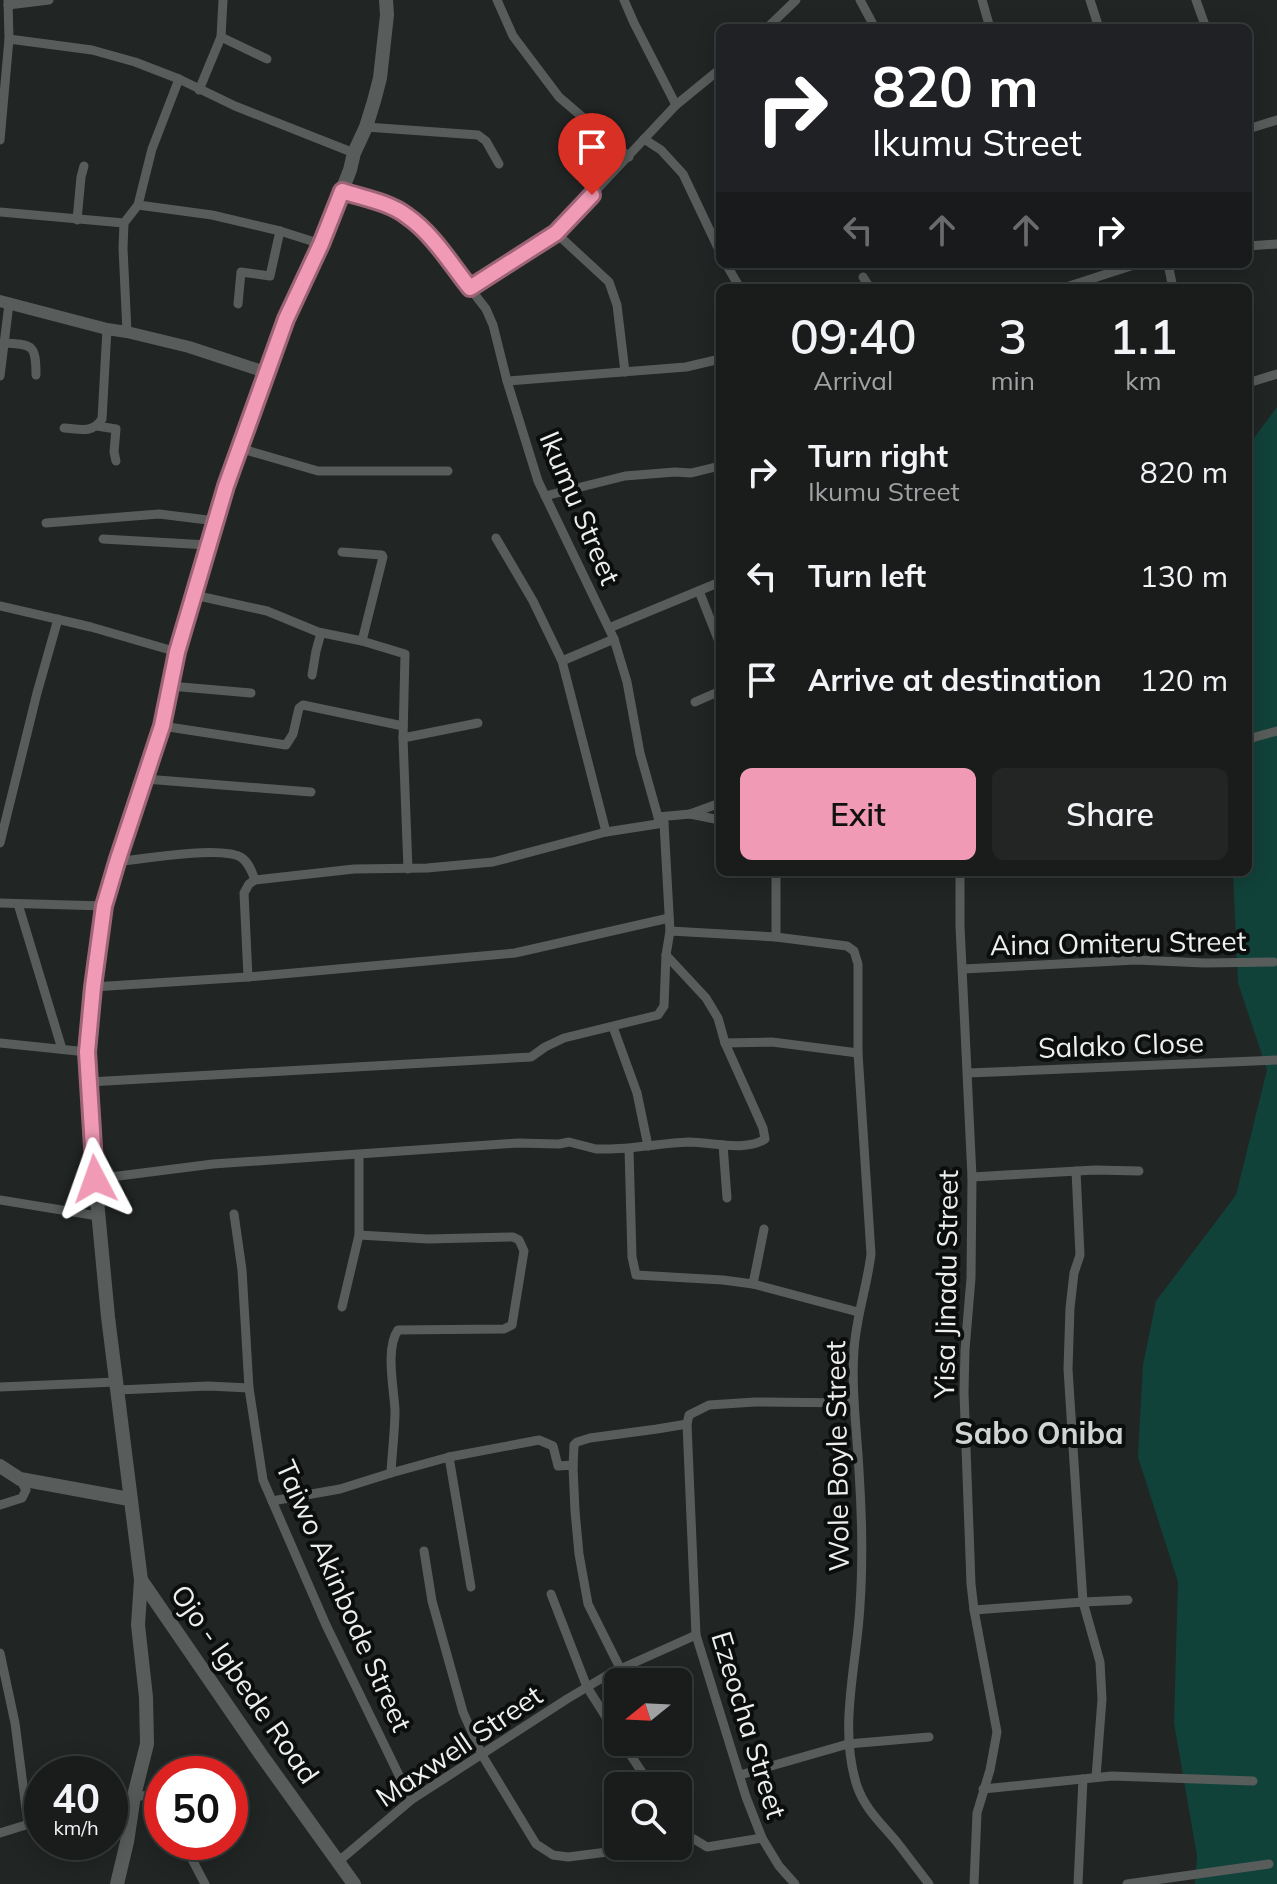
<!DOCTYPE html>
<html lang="en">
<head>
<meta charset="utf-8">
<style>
  body { margin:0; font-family:Mulish,sans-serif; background:#222524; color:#f1f3f6; height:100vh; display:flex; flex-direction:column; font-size:30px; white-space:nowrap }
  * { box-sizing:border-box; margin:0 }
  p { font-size:26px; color:#9fa1a3 }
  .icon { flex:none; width:44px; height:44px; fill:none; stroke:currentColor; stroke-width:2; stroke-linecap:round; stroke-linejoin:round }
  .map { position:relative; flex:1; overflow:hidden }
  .details { position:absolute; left:716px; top:284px; width:536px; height:592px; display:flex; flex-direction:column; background:#191c1b; border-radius:12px; box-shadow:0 4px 20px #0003,0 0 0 2px #373a3a }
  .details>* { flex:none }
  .guide { position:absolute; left:716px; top:24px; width:536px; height:244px; border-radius:12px; box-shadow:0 4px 20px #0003,0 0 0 2px #373a3a; background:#202124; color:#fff; overflow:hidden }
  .needle { width:52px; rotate:252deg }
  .tools { position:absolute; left:604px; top:1668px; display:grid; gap:16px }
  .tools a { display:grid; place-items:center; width:88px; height:88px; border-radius:12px; background:#191c1b; box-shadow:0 4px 20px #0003,0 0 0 2px #373a3a; font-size:40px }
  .speed { position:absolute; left:24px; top:1756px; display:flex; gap:16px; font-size:40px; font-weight:700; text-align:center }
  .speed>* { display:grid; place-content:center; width:104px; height:104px; border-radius:50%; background:#191c1b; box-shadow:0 4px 20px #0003,0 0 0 2px #373a3a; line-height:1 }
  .speed small { font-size:20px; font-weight:400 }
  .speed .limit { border:12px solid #d22; background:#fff; color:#111 }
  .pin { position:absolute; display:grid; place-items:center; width:68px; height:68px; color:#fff; margin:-82px -34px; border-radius:50% 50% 50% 0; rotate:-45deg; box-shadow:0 0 8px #0007 }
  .pin .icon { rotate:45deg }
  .me { position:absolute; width:88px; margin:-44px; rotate:356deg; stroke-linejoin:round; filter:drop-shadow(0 0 6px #0008) }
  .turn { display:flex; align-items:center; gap:28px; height:168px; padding:0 24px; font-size:36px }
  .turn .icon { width:104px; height:104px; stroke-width:2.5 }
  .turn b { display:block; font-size:56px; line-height:68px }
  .lanes { display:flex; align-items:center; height:76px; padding:0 24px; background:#0003; justify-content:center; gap:40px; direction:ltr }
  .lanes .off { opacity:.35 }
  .eta { display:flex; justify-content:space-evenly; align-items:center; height:136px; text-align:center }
  .eta b { font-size:48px; font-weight:600; line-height:56px }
  .button { display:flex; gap:16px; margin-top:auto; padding:16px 24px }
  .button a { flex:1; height:92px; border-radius:12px; background:#f09ab5; color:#111; font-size:32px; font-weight:600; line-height:92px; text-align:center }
  .button a+a { background:#222524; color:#f1f3f6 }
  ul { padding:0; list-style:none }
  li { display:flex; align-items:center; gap:24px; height:104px; padding:0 24px }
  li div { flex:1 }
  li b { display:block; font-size:30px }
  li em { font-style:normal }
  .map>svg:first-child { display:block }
  .green { fill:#11423a }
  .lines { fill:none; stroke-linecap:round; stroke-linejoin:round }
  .minor { stroke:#585d5c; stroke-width:9 }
  .tertiary { stroke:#585d5c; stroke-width:12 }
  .secondary { stroke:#585d5c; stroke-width:14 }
  .route-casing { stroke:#9c6476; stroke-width:20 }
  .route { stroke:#f09ab5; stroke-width:14 }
  .labels { text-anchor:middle; stroke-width:8; stroke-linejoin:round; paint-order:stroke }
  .street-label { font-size:28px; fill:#edefef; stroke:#0c0e0e }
  .neighbourhood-label { font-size:30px; font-weight:bold; fill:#d0d5d4; stroke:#0c0e0e }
</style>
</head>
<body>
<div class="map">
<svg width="1277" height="1884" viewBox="0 0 1277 1884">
  <rect width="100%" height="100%" fill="#212524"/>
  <!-- green -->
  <path class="green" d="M 1277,407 L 1277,1884 L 1195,1884 L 1197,1856 L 1174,1723 L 1178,1582 L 1138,1457 L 1143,1365 L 1156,1301 L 1236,1195 L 1267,1070 L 1238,983 L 1233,872 L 1248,872 L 1248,446 Z"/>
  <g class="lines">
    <!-- minor -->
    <g class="minor">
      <path d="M 497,0 L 513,36 L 559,97 L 629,157"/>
      <path d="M 624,0 L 634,23 L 676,105"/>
      <path d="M 860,0 L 875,28"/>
      <path d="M 982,0 L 990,28"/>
      <path d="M 1090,0 L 1099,28"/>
      <path d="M 1196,0 L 1206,28"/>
      <path d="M 8,5 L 49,0"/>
      <path d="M 767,28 L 796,0"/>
      <path d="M 221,37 L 267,59"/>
      <path d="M 9,39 L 92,50 L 135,62 L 179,79 L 235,106 L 354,153"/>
      <path d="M 199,90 L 221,37 L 223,0"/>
      <path d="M 366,127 L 478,135 L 486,141 L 499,164"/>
      <path d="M 1248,129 L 1277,120"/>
      <path d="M 644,139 L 661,150 L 683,174 L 720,252"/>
      <path d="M 0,140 L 9,39 L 8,0"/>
      <path d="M 342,191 L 394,208 L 407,215 L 429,235 L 486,309 L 493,325 L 507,381 L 538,481 L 614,639 L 627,682 L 640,753 L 658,817 L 664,823 L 670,931 L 666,955 L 706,998 L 718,1018 L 725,1043 L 772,1042 L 858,1053"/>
      <path d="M 138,205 L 212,215 L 280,231 L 321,244"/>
      <path d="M 0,212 L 124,223"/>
      <path d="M 77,220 L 81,177 L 84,166"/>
      <path d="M 556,233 L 609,282 L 617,305 L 625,372"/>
      <path d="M 1248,246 L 1277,244"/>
      <path d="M 726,264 L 740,288"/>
      <path d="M 1168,264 L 1173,288"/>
      <path d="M 863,277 L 870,288"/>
      <path d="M 470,288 L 556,233 L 676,105 L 720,69"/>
      <path d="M 1063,288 L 1137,264"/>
      <path d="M 238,304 L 241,272 L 270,276 L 280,231"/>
      <path d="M 127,332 L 123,248 L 124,223 L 138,205 L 152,149 L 179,79"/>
      <path d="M 3,343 C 32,345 36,343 36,375"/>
      <path d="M 0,376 L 9,304"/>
      <path d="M 507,381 L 686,367 L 720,359"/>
      <path d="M 1248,383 L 1277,374"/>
      <path d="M 97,426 L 116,429 L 114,452 L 116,461"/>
      <path d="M 64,428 C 80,429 92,434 102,419 L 107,329"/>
      <path d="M 239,448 L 318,471 L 448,471"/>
      <path d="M 545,496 L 625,476 L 675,472 L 691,473 L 720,466"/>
      <path d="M 46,523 L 159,514 L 216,521"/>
      <path d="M 496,538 L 533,601 L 562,661 L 606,832 L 664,823"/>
      <path d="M 103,539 L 208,545"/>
      <path d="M 342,552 L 382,555 L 383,557 L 362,641"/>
      <path d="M 699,591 L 720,644"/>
      <path d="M 194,595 L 267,611 L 318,632 L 362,641 L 405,654 L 403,738 L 408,869"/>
      <path d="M 0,606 L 91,627 L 177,652"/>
      <path d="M 609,628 L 720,582"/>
      <path d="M 562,661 L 614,639"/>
      <path d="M 312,675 L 316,651 L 321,633"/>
      <path d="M 170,686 L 251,693"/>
      <path d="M 695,702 L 720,691"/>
      <path d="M 162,726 L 286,745 L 293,734 L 299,708 L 303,705 L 403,726"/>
      <path d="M 403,738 L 478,723"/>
      <path d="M 1248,739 L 1277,731"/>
      <path d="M 145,779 L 311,792"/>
      <path d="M 690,814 L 720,803"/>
      <path d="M 658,817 L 690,814 L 720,820"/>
      <path d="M 0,843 L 37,693 L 58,619"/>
      <path d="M 117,862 C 141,859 224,845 242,858 C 249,863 252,872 255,880"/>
      <path d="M 960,872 L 960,926 L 972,1177 L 971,1278 L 965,1350 L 964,1393 L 971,1584 L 974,1610 L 997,1732 L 990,1770 L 977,1813 L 974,1884"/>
      <path d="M 0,903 L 104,906"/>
      <path d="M 18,904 L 62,1049"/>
      <path d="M 670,931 L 776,937 L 847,946 L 854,951 L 858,964 L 858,1053 L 871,1254 C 867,1287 856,1317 854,1350 C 851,1390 857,1431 859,1471 C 862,1516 863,1561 860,1605 C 857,1665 838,1727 857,1786 C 865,1809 881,1823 896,1841 C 907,1855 918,1870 929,1884"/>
      <path d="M 776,937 L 776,872"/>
      <path d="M 963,969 L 1136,960 L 1204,963 L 1274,962"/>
      <path d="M 248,977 L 244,893 L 249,884 L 255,880 L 354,869 L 427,868 L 493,862 L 606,832"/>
      <path d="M 93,987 L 248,977 L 515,953 L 669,918"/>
      <path d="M 613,1027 L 637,1093 L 648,1146"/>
      <path d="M 0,1043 L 87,1052"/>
      <path d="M 968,1073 L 1277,1060"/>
      <path d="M 89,1082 L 531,1057 L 545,1047 L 564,1038 L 658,1015 L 664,1006 L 666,955"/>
      <path d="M 723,1145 L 727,1198"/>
      <path d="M 629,1149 L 632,1257 L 636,1275 L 723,1280 L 753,1284 L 858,1312"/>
      <path d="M 972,1177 L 1095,1170 L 1139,1171"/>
      <path d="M 95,1179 L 213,1164 L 518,1143 L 559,1144 L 569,1142 L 596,1149 L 606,1149 C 634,1149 661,1143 689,1142 C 711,1142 746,1152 765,1139 L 763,1128 L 725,1043"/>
      <path d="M 0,1200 L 98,1216"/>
      <path d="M 234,1214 L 242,1270 L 249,1388 L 263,1480 L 326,1625 L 411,1800"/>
      <path d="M 359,1235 L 428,1239 L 513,1237 L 519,1240 L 524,1251 L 512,1325 L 504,1329 L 398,1330 C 385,1348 394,1389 395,1410 C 395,1431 392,1452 391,1473"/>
      <path d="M 753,1284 L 764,1229"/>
      <path d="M 342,1307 L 359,1235 L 359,1155"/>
      <path d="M 0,1387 L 116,1382"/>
      <path d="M 118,1390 L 208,1386 L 249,1388"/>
      <path d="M 687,1424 L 696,1635 L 746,1797 L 762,1838 L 779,1866 L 795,1884"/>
      <path d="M 449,1457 L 471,1587"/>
      <path d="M 272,1501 L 340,1489 L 391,1473 L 449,1457 L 539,1440 L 553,1446 L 558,1466 L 573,1465 L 573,1467"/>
      <path d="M 0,1505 L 22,1498 L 26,1490 L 20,1479"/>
      <path d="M 424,1551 L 432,1601 L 463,1712 L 482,1755 L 536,1844 L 553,1855 L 568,1857 L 655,1846"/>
      <path d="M 551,1594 L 587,1687 L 618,1736"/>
      <path d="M 974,1610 L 1083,1602 L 1068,1369 L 1070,1308 L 1074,1273 L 1080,1255 L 1076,1171"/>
      <path d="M 0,1653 L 15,1723 L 28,1824"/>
      <path d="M 620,1668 L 588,1604 L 579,1554 L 575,1511 L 573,1467 L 574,1445 L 577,1442 L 590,1438 L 657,1429 L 687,1424 L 689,1415 L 709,1405 L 755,1402 L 854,1403"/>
      <path d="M 622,1742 L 651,1786"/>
      <path d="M 740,1775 L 848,1744 L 929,1737"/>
      <path d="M 1096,1777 L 1102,1699 L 1100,1662 L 1083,1602 L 1128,1600"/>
      <path d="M 983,1789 L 1112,1776 L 1253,1781"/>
      <path d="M 110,1803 C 127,1798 145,1793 162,1797"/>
      <path d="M 678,1826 L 684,1840"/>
      <path d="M 0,1833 L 42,1820"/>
      <path d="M 678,1841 L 694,1839 L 707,1847 L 762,1838"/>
      <path d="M 183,1842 L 205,1884"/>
      <path d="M 339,1861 L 411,1800 L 567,1699 L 609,1674 L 696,1635"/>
      <path d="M 1078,1884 L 1083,1779"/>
      <path d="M 1127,1884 L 1269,1864"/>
    </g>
    <!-- tertiary -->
    <path class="tertiary" d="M 0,301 L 107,329 L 127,332 L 189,347 L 268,373"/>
    <!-- secondary -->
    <g class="secondary">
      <path d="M 0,1466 L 20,1479 L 129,1499"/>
      <path d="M 117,1884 L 127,1842 L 134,1796 L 147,1744 L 146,1697 L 138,1625 L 141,1580"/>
      <path d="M 354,1884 L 262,1756 L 141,1580 L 108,1317 L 95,1179 L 87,1052 L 93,987 L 104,906 L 117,862 L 162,726 L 177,652 L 226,486 L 286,319 L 321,244 L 350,170 L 354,153 L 366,127 L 374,101 L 380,78 L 387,15 L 386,0"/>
    </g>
  </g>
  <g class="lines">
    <defs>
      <path id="route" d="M 95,1179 L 87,1052 L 93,987 L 104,906 L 117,862 L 162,726 L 177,652 L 226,486 L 286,319 L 321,244 L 342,191 C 363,198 389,202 407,216 C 433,234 450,263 470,288 L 556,233 L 592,195"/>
    </defs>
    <!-- route casing -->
    <use href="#route" class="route-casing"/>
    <!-- route -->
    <use href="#route" class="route"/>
  </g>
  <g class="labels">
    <!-- street labels -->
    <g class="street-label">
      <text transform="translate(580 508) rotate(67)" y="10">Ikumu Street</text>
      <text transform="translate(1118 943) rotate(-1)" y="10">Aina Omiteru Street</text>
      <text transform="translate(1121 1045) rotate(-2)" y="10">Salako Close</text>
      <text transform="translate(946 1284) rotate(-89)" y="10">Yisa Jinadu Street</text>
      <text transform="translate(837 1456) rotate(-91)" y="10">Wole Boyle Street</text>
      <text transform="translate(344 1596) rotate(66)" y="10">Taiwo Akinbode Street</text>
      <text transform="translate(245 1684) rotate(55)" y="10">Ojo - Igbede Road</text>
      <text transform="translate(749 1725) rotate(73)" y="10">Ezeocha Street</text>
      <text transform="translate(459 1746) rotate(-34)" y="10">Maxwell Street</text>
    </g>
    <!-- neighbourhood labels -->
    <g class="neighbourhood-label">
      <text x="1039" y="1444">Sabo Oniba</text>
    </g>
  </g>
</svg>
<div class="tools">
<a><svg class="needle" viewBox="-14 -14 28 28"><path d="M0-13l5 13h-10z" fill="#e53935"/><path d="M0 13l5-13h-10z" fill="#9fa1a3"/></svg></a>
<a><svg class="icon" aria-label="search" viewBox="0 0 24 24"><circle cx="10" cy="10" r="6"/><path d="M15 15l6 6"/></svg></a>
</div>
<div class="speed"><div>40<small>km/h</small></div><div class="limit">50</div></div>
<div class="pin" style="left:592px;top:195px;background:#d93025"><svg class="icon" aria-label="arrive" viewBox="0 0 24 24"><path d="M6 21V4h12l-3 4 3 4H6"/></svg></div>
<svg class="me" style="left:95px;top:1179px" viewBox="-20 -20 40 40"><path d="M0-17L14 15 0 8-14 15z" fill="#f09ab5" stroke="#fff" stroke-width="4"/></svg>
<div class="guide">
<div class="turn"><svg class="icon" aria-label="right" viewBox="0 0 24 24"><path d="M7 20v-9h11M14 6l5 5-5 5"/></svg><div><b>820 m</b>Ikumu Street</div></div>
<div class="lanes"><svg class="icon off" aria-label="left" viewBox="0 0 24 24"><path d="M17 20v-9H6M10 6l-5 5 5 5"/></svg><svg class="icon off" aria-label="ahead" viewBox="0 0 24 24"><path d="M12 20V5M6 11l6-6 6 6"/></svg><svg class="icon off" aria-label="ahead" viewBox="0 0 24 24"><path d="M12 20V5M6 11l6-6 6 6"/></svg><svg class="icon" aria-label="right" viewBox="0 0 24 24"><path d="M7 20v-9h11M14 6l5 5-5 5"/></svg></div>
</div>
<section class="details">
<div class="eta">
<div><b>09:40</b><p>Arrival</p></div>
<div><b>3</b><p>min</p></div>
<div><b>1.1</b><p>km</p></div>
</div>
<ul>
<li><svg class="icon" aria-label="right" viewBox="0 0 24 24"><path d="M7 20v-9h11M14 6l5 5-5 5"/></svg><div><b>Turn right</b><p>Ikumu Street</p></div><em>820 m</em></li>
<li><svg class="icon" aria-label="left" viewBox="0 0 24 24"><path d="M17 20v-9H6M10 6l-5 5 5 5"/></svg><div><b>Turn left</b></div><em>130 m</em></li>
<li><svg class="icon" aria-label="arrive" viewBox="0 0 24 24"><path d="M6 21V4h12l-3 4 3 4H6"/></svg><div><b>Arrive at destination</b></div><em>120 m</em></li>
</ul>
<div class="button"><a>Exit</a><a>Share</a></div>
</section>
</div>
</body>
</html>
